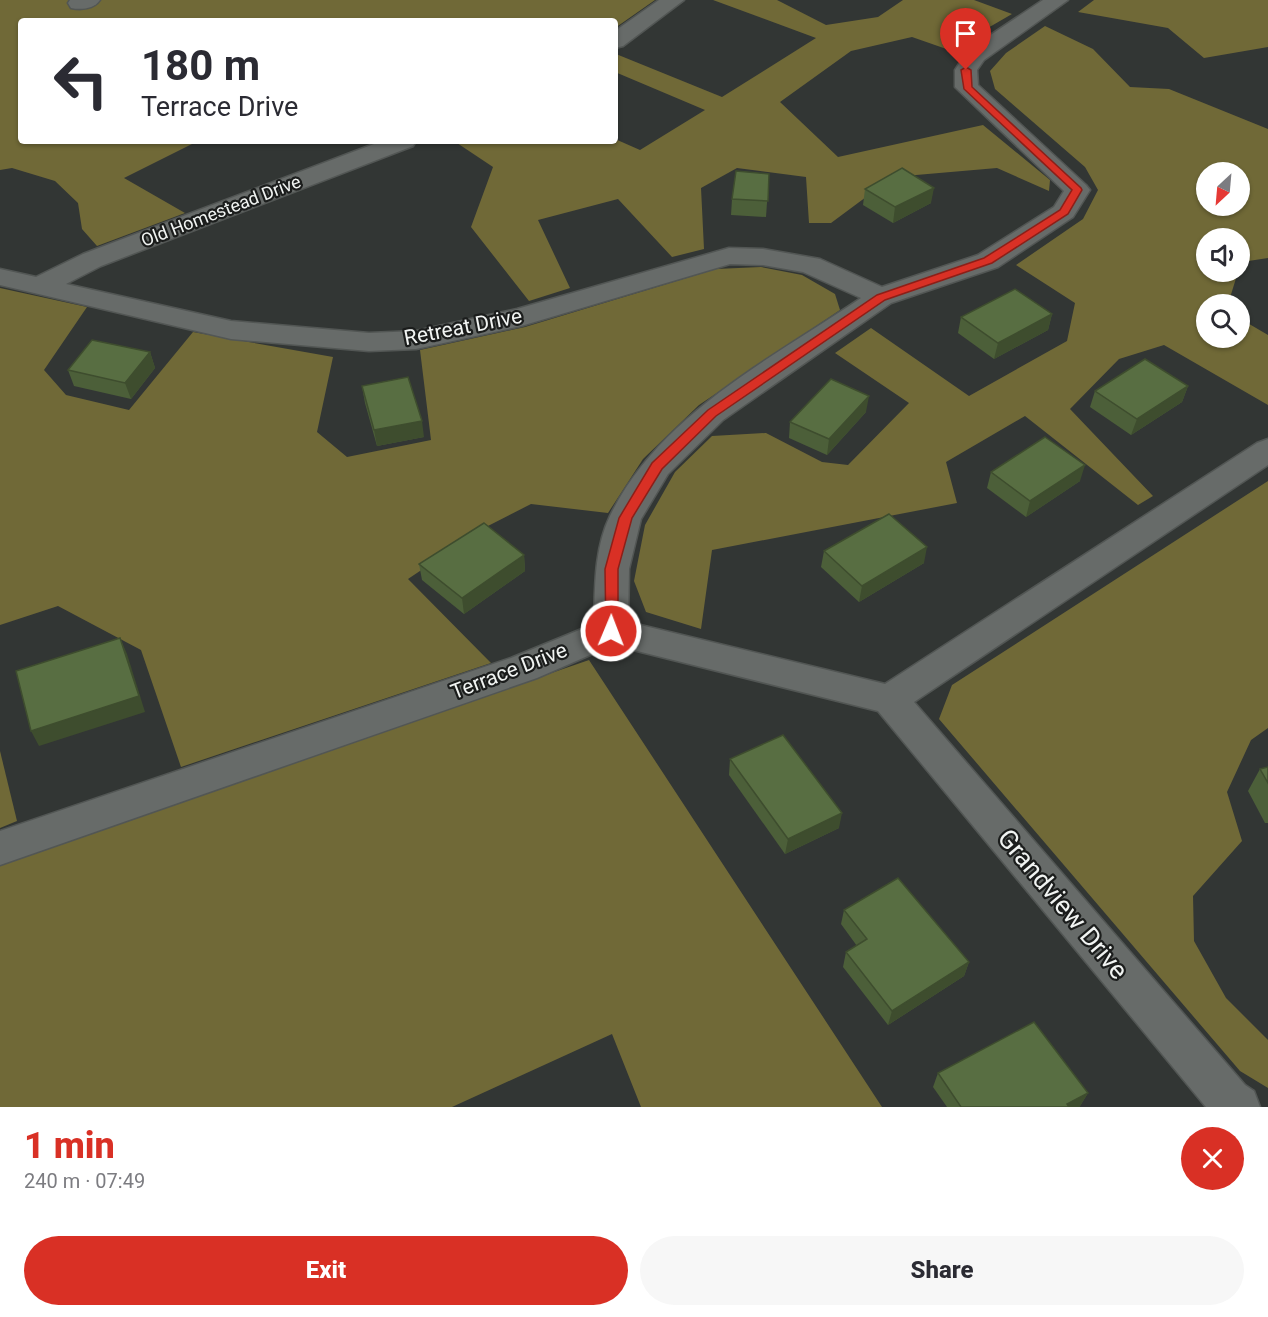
<!DOCTYPE html>
<html lang="en">
<head>
<meta charset="utf-8">
<style>
  body { margin:0; font-family:Roboto,sans-serif; background:#f7f7f7; color:#2b2b33; height:100vh; display:flex; flex-direction:column; font-size:22px; white-space:nowrap }
  * { box-sizing:border-box; margin:0 }
  p { font-size:20px; color:#7c7c81 }
  .icon { flex:none; width:33px; height:33px; fill:none; stroke:currentColor; stroke-width:2; stroke-linecap:round; stroke-linejoin:round }
  .map { position:relative; height:1107px; overflow:hidden }
  .side { display:flex; flex-direction:column; background:#fff; flex:1 }
  .side>* { flex:none }
  .hud { position:absolute; left:18px; top:18px; width:600px; height:126px; border-radius:6px; box-shadow:0 2px 4px #0004; background:#fff; color:#2b2b33; overflow:hidden }
  .needle { width:39px; rotate:206deg }
  .fabs { position:absolute; left:1196px; top:162px; display:grid; gap:12px }
  .fabs a { display:grid; place-items:center; width:54px; height:54px; border-radius:50%; background:#fff; box-shadow:0 2px 4px #0004; font-size:30px }
  .pin { position:absolute; display:grid; place-items:center; width:51px; height:51px; color:#fff; margin:-62px -26px; border-radius:50% 50% 50% 0; rotate:-45deg; box-shadow:0 0 6px #0007 }
  .pin .icon { rotate:45deg }
  .me { position:absolute; width:66px; margin:-33px; rotate:1deg; stroke-linejoin:round; filter:drop-shadow(0 0 4px #0008) }
  .turn { display:flex; align-items:center; gap:21px; height:126px; padding:0 24px; font-size:27px }
  .turn .icon { width:78px; height:78px; stroke-width:2.5 }
  .turn b { display:block; font-size:42px; line-height:51px }
  .round { display:grid; place-items:center; flex:none; width:63px; height:63px; border-radius:32px; background:#f7f7f7 }
  .summary { display:flex; align-items:center; justify-content:space-between; height:102px; padding:0 24px }
  h1 { font-size:36px; font-weight:800; line-height:45px; color:#d93025 }
  .cta { display:flex; gap:12px; margin-top:auto; padding:12px 24px }
  .cta a { flex:1; height:69px; border-radius:36px; background:#d93025; color:#fff; font-size:24px; font-weight:800; line-height:69px; text-align:center }
  .cta a+a { background:#f7f7f7; color:#2b2b33 }
  .map>svg:first-child { display:block }
  .forest { fill:#706937; fill-rule:evenodd }
  .lines { fill:none; stroke-linecap:round; stroke-linejoin:round }
  .minor-casing { stroke:#525654; stroke-width:3 }
  .minor { fill:#676b69; fill-rule:evenodd }
  .wall { fill:#4c5f39 }
  .shaded-wall { fill:#3e4d2e }
  .building { fill:#586e42; stroke:#3e4d2e; stroke-width:1.5 }
  .route { fill:#d93025; stroke:#8d1f18; stroke-width:1.5 }
  .labels { text-anchor:middle; stroke-width:4.5; stroke-linejoin:round; paint-order:stroke }
  .far-street-label { font-size:18px; fill:#f1f4f2; stroke:#1b1d1c }
  .street-label { font-size:21px; fill:#f1f4f2; stroke:#1b1d1c }
  .near-street-label { font-size:26px; fill:#f1f4f2; stroke:#1b1d1c }
</style>
</head>
<body>
<div class="map">
<svg width="1268" height="1107" viewBox="0 0 1268 1107">
  <rect width="100%" height="100%" fill="#323634"/>
  <!-- forest -->
  <g class="forest">
    <path d="M 0,0 L 655,0 L 615,28 L 615,21 L 21,21 L 21,141 L 198,141 L 124,178 L 185,213 L 97,246 L 82,229 L 78,203 L 55,181 L 12,168 L 0,170 Z"/>
    <path d="M 713,0 L 777,0 L 826,25 L 878,17 L 903,0 L 974,0 L 1012,14 L 962,43 L 955,52 L 912,37 L 851,51 L 780,102 L 838,157 L 983,125 L 1050,180 L 1049,191 L 997,168 L 893,177 L 831,223 L 809,223 L 806,177 L 737,168 L 701,188 L 704,249 L 672,257 L 618,199 L 538,220 L 570,288 L 529,301 L 471,227 L 493,167 L 454,141 L 615,139 L 640,150 L 705,110 L 615,72 L 616,54 L 722,97 L 816,38 Z"/>
    <path d="M 1094,0 L 1268,0 L 1268,47 L 1204,58 L 1168,28 L 1078,12 Z"/>
    <path d="M 1045,26 L 1093,49 L 1130,87 L 1169,89 L 1268,129 L 1268,258 L 1242,262 L 1239,269 L 1239,238 L 1206,238 L 1206,272 L 1238,272 L 1228,304 L 1206,304 L 1206,338 L 1239,338 L 1239,318 L 1268,335 L 1268,405 L 1164,345 L 1119,359 L 1070,409 L 1153,496 L 1138,505 L 1025,416 L 946,462 L 957,503 L 712,550 L 701,629 L 646,612 L 634,581 L 645,525 L 675,472 L 712,436 L 766,433 L 822,462 L 848,465 L 909,403 L 835,353 L 871,328 L 969,396 L 1067,341 L 1075,303 L 1016,265 L 1083,219 L 1098,190 L 1085,167 L 995,89 L 990,71 L 1006,53 ZM 1206,172 L 1239,172 L 1239,206 L 1206,206 Z"/>
    <path d="M 761,267 L 802,275 L 835,294 L 840,310 L 699,405 L 643,459 L 608,513 L 531,504 L 484,528 L 408,579 L 491,663 L 181,767 L 141,650 L 58,606 L 0,625 L 0,288 L 87,307 L 44,370 L 66,395 L 129,410 L 193,332 L 333,357 L 317,432 L 347,457 L 431,440 L 420,350 L 525,327 L 716,269 Z"/>
    <path d="M 1268,481 L 1268,728 L 1251,740 L 1227,792 L 1242,841 L 1193,896 L 1194,941 L 1226,998 L 1268,1040 L 1268,1088 L 1240,1071 L 939,719 L 952,685 Z"/>
    <path d="M 589,660 L 882,1107 L 641,1107 L 612,1034 L 452,1107 L 0,1107 L 0,863 Z"/>
    <path d="M 0,751 L 17,821 L 0,828 Z"/>
  </g>
  <g class="lines">
    <defs>
      <g id="minor">
        <path d="M 70,0 L 100,0 C 94,9 81,10 71,8 L 68,3 Z"/>
        <path d="M 659,0 L 684,0 L 623,46 L 615,48 L 615,31 Z"/>
        <path d="M 1043,0 L 1068,0 L 984,60 L 977,70 L 978,85 L 1086,185 L 1090,190 L 1073,217 L 998,267 L 891,303 L 723,420 L 668,474 L 641,519 L 629,569 L 628,622 L 885,684 L 1257,443 L 1268,439 L 1268,465 L 914,702 L 1245,1085 L 1254,1091 L 1260,1107 L 1206,1107 L 878,711 L 613,645 L 537,678 L 0,865 L 0,831 L 511,658 L 594,624 C 595,588 594,549 610,516 C 658,416 772,358 861,298 L 803,272 L 763,265 L 730,264 L 521,326 L 416,349 L 369,351 L 231,339 L 0,285 L 0,269 L 36,277 L 83,254 L 382,141 L 416,141 L 413,146 L 101,266 L 66,284 L 231,321 L 369,333 L 416,331 L 517,309 L 729,248 L 763,249 L 820,259 L 882,287 L 978,255 L 1054,207 L 1064,191 L 955,87 L 955,70 L 968,50 Z"/>
      </g>
    </defs>
    <!-- minor casing -->
    <use href="#minor" class="minor-casing"/>
    <!-- minor -->
    <use href="#minor" class="minor"/>
  </g>
  <!-- wall -->
  <g class="wall">
    <path d="M 769,174 L 766,217 L 731,215 L 732,199 Z"/>
    <path d="M 865,189 L 931,203 L 893,223 L 863,205 Z"/>
    <path d="M 1052,314 L 1048,330 L 994,359 L 958,333 L 961,317 Z"/>
    <path d="M 150,352 L 155,368 L 131,399 L 74,386 L 68,370 Z"/>
    <path d="M 362,386 L 424,437 L 377,446 L 365,403 Z"/>
    <path d="M 1188,386 L 1182,402 L 1131,435 L 1090,407 L 1095,391 Z"/>
    <path d="M 866,412 L 827,455 L 789,438 L 790,422 Z"/>
    <path d="M 991,472 L 1080,481 L 1026,517 L 987,488 Z"/>
    <path d="M 824,551 L 924,563 L 859,602 L 821,567 Z"/>
    <path d="M 524,555 L 525,571 L 464,614 L 422,580 L 419,564 Z"/>
    <path d="M 730,759 L 839,828 L 785,854 L 729,775 Z"/>
    <path d="M 1268,767 L 1268,823 L 1265,823 L 1248,791 L 1260,769 Z"/>
    <path d="M 844,910 L 969,962 L 964,976 L 888,1025 L 843,967 L 846,952 L 857,946 L 841,924 Z"/>
    <path d="M 938,1073 L 1088,1093 L 1080,1106 L 1079,1107 L 947,1107 L 933,1087 Z"/>
  </g>
  <!-- shaded-wall -->
  <g class="shaded-wall">
    <path d="M 934,188 L 931,203 L 893,223 L 895,207 Z"/>
    <path d="M 1052,314 L 1048,330 L 994,359 L 998,343 Z"/>
    <path d="M 150,352 L 155,368 L 131,399 L 125,383 Z"/>
    <path d="M 1188,386 L 1182,402 L 1131,435 L 1137,419 Z"/>
    <path d="M 869,396 L 866,412 L 827,455 L 829,439 Z"/>
    <path d="M 422,421 L 424,437 L 377,446 L 374,430 Z"/>
    <path d="M 1085,465 L 1080,481 L 1026,517 L 1030,501 Z"/>
    <path d="M 927,547 L 924,563 L 859,602 L 862,586 Z"/>
    <path d="M 524,555 L 525,571 L 464,614 L 462,598 Z"/>
    <path d="M 120,638 L 127,654 L 145,712 L 39,746 L 31,731 Z"/>
    <path d="M 842,813 L 839,828 L 785,854 L 788,839 Z"/>
    <path d="M 969,962 L 964,976 L 888,1025 L 892,1011 Z"/>
    <path d="M 1088,1093 L 1080,1106 L 1079,1107 L 1066,1107 L 1067,1104 Z"/>
  </g>
  <!-- building -->
  <g class="building">
    <path d="M 902,168 L 934,188 L 895,207 L 865,189 Z"/>
    <path d="M 736,171 L 769,174 L 768,201 L 732,199 Z"/>
    <path d="M 1015,289 L 1052,314 L 998,343 L 961,317 Z"/>
    <path d="M 92,340 L 150,352 L 125,383 L 68,370 Z"/>
    <path d="M 1145,359 L 1188,386 L 1137,419 L 1095,391 Z"/>
    <path d="M 408,377 L 422,421 L 374,430 L 362,386 Z"/>
    <path d="M 831,379 L 869,396 L 829,439 L 790,422 Z"/>
    <path d="M 1045,437 L 1085,465 L 1030,501 L 991,472 Z"/>
    <path d="M 889,514 L 927,547 L 862,586 L 824,551 Z"/>
    <path d="M 484,523 L 524,555 L 462,598 L 419,564 Z"/>
    <path d="M 120,638 L 139,696 L 31,731 L 16,671 Z"/>
    <path d="M 783,735 L 842,813 L 788,839 L 730,759 Z"/>
    <path d="M 1268,767 L 1268,783 L 1260,769 Z"/>
    <path d="M 898,878 L 969,962 L 892,1011 L 846,952 L 867,939 L 844,910 Z"/>
    <path d="M 1034,1022 L 1088,1093 L 1067,1104 L 1069,1107 L 961,1107 L 938,1073 Z"/>
  </g>
  <!-- route -->
  <path class="route" d="M 966,67 L 971,70 L 972,87 L 1081,188 L 1082,190 L 1068,214 L 992,263 L 885,300 L 716,416 L 662,469 L 632,518 L 618,569 L 618,631 L 616,634 L 606,634 L 605,569 L 619,518 L 652,463 L 708,410 L 877,295 L 984,258 L 1060,210 L 1072,190 L 964,89 L 961,70 Z"/>
  <g class="labels">
    <!-- far-street labels -->
    <g class="far-street-label">
      <text transform="translate(221 211) rotate(-21)" y="6">Old Homestead Drive</text>
    </g>
    <!-- street labels -->
    <g class="street-label">
      <text transform="translate(463 327) rotate(-11)" y="7">Retreat Drive</text>
      <text transform="translate(509 671) rotate(-21)" y="7">Terrace Drive</text>
    </g>
    <!-- near-street labels -->
    <g class="near-street-label">
      <text transform="translate(1063 904) rotate(50)" y="9">Grandview Drive</text>
    </g>
  </g>
</svg>
<div class="fabs">
<a><svg class="needle" viewBox="-14 -14 28 28"><path d="M0-13l5 13h-10z" fill="#e53935"/><path d="M0 13l5-13h-10z" fill="#7c7c81"/></svg></a>
<a><svg class="icon" aria-label="sound" viewBox="0 0 24 24"><path d="M4 9h4l5-4v14l-5-4H4zM17 9q2 3 0 6"/></svg></a>
<a><svg class="icon" aria-label="search" viewBox="0 0 24 24"><circle cx="10" cy="10" r="6"/><path d="M15 15l6 6"/></svg></a>
</div>
<div class="pin" style="left:966px;top:70px;background:#d93025"><svg class="icon" aria-label="arrive" viewBox="0 0 24 24"><path d="M6 21V4h12l-3 4 3 4H6"/></svg></div>
<svg class="me" style="left:611px;top:631px" viewBox="-20 -20 40 40"><circle r="17" fill="#d93025" stroke="#fff" stroke-width="3"/><path d="M0-11L8 9 0 5-8 9z" fill="#fff"/></svg>
<div class="hud">
<div class="turn"><svg class="icon" aria-label="left" viewBox="0 0 24 24"><path d="M17 20v-9H6M10 6l-5 5 5 5"/></svg><div><b>180 m</b>Terrace Drive</div></div>
</div>
</div>
<section class="side">
<div class="summary"><div><h1>1 min</h1><p>240 m · 07:49</p></div><a class="round" style="background:#d93025;color:#fff"><svg class="icon" aria-label="close" viewBox="0 0 24 24"><path d="M6 6l12 12M18 6L6 18"/></svg></a></div>
<div class="cta"><a>Exit</a><a>Share</a></div>
</section>
</body>
</html>
